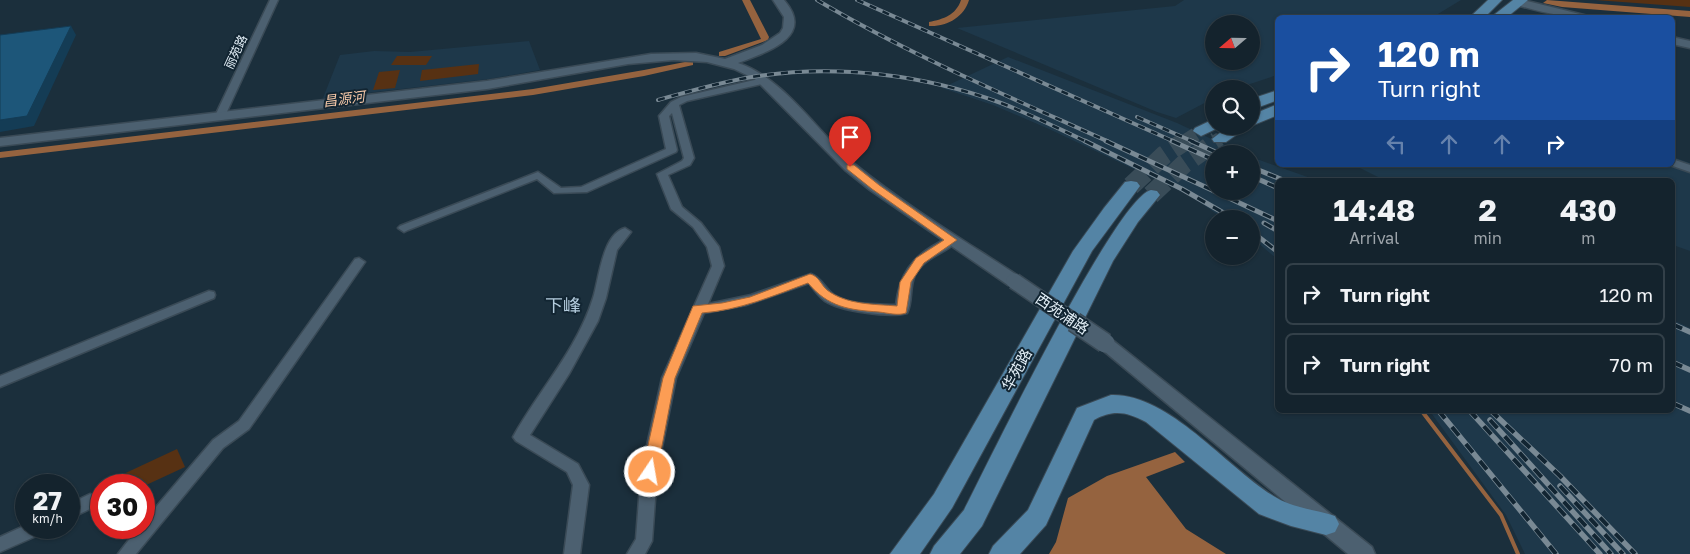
<!DOCTYPE html>
<html lang="en">
<head>
<meta charset="utf-8">
<style>
  body { margin:0; font-family:"Golos Text","Noto Sans SC",sans-serif; background:#212f39; color:#f1f3f6; height:100vh; display:flex; flex-direction:column; font-size:19px; white-space:nowrap }
  * { box-sizing:border-box; margin:0 }
  p { font-size:16px; color:#9da4aa }
  .icon { flex:none; width:28px; height:28px; fill:none; stroke:currentColor; stroke-width:2; stroke-linecap:round; stroke-linejoin:round }
  .map { position:relative; flex:1; overflow:hidden }
  .drawer { position:absolute; left:1275px; top:178px; width:400px; height:235px; display:flex; flex-direction:column; background:#14232d; border-radius:8px; box-shadow:0 1px 4px #0004,0 0 0 1px #334049 }
  .drawer>* { flex:none }
  .hud { position:absolute; left:1275px; top:15px; width:400px; height:152px; border-radius:8px; box-shadow:0 1px 4px #0004,0 0 0 1px #334049; background:#1a4fa0; color:#fff; overflow:hidden }
  .needle { width:32px; rotate:250deg }
  .tools { position:absolute; left:1205px; top:15px; display:grid; gap:10px }
  .tools a { display:grid; place-items:center; width:55px; height:55px; border-radius:50%; background:#14232d; box-shadow:0 1px 4px #0004,0 0 0 1px #334049; font-size:25px }
  .speed { position:absolute; left:15px; top:474px; display:flex; gap:10px; font-size:25px; font-weight:700; text-align:center }
  .speed>* { display:grid; place-content:center; width:65px; height:65px; border-radius:50%; background:#14232d; box-shadow:0 1px 4px #0004,0 0 0 1px #334049; line-height:1 }
  .speed small { font-size:12px; font-weight:400 }
  .speed .limit { border:8px solid #d22; background:#fff; color:#111 }
  .pin { position:absolute; display:grid; place-items:center; width:42px; height:42px; color:#fff; margin:-51px -21px; border-radius:50% 50% 50% 0; rotate:-45deg; box-shadow:0 0 5px #0007 }
  .pin .icon { rotate:45deg }
  .me { position:absolute; width:55px; margin:-28px; rotate:12deg; stroke-linejoin:round; filter:drop-shadow(0 0 4px #0008) }
  .turn { display:flex; align-items:center; gap:18px; height:105px; padding:0 20px; font-size:22px }
  .turn .icon { width:65px; height:65px; stroke-width:2.5 }
  .turn b { display:block; font-size:35px; line-height:42px }
  .lanes { display:flex; align-items:center; height:48px; padding:0 20px; background:#0003; justify-content:center; gap:25px; direction:ltr }
  .lanes .off { opacity:.35 }
  .eta { display:flex; justify-content:space-evenly; align-items:center; height:85px; text-align:center }
  .eta b { font-size:30px; font-weight:700; line-height:35px }
  ul { padding:0; list-style:none }
  li { display:flex; align-items:center; gap:15px; height:62px; margin:0 10px 8px; padding:0 10px; border:2px solid #334049; border-radius:8px }
  li div { flex:1 }
  li b { display:block; font-size:19px }
  li em { font-style:normal }
  .map>svg:first-child { display:block }
  .built { fill:#1e384a; fill-rule:evenodd }
  .green { fill:#573113 }
  .water { fill:#95633f }
  .lines { fill:none; stroke-linecap:round; stroke-linejoin:round }
  .stream { stroke:#95633f; stroke-width:4 }
  .canal { fill:#95633f; fill-rule:evenodd }
  .primary-tunnel-far1 { stroke:#394c58; stroke-width:14; stroke-dasharray:14 8; stroke-linecap:butt }
  .primary-tunnel { stroke:#394c58; stroke-width:19; stroke-dasharray:19 9; stroke-linecap:butt }
  .minor-casing { stroke:#3a4a56; stroke-width:3 }
  .tertiary-casing { stroke:#3a4a56; stroke-width:3 }
  .primary-casing { stroke:#3a4a56; stroke-width:2 }
  .minor { fill:#4c6070; fill-rule:evenodd }
  .tertiary { fill:#4c6070; fill-rule:evenodd }
  .primary { fill:#5484a5; fill-rule:evenodd }
  .rail-far2-casing { stroke:#798994; stroke-width:4 }
  .rail-far1-casing { stroke:#798994; stroke-width:5 }
  .rail-casing { stroke:#798994; stroke-width:5.5 }
  .rail-far2 { stroke:#122532; stroke-width:2.5; stroke-dasharray:7; stroke-linecap:butt }
  .rail-far1 { stroke:#122532; stroke-width:3; stroke-dasharray:9; stroke-linecap:butt }
  .rail { stroke:#122532; stroke-width:4; stroke-dasharray:11; stroke-linecap:butt }
  .tertiary-bridge-far1-casing { stroke:#3a4a56; stroke-width:18; stroke-linecap:butt }
  .tertiary-bridge-casing { stroke:#3a4a56; stroke-width:22; stroke-linecap:butt }
  .tertiary-bridge-far1 { stroke:#4c6070; stroke-width:15 }
  .tertiary-bridge { stroke:#4c6070; stroke-width:19 }
  .shaded-wall { fill:#143c55 }
  .building { fill:#1d5679; stroke:#143c55 }
  .route { fill:#fc9d54; stroke:#a46637 }
  .labels { text-anchor:middle; stroke-width:4; stroke-linejoin:round; paint-order:stroke }
  .far-street-label { font-size:12px; fill:#e4f0f8; stroke:#122532 }
  .far-water-label { font-size:14px; font-style:italic; fill:#f6c8a8; stroke:#122532 }
  .street-label { font-size:15px; fill:#e4f0f8; stroke:#122532 }
  .quarter-label { font-size:18px; fill:#b3cbdc; stroke:#122532 }
</style>
</head>
<body>
<div class="map">
<svg width="1690" height="554" viewBox="0 0 1690 554">
  <rect width="100%" height="100%" fill="#1b2f3c"/>
  <!-- built -->
  <g class="built">
    <path d="M 1184,0 L 1461,0 L 1433,17 L 1278,18 L 1277,75 L 1235,89 L 1214,89 L 1214,98 L 1176,118 L 1157,112 L 957,28 L 1175,6 ZM 1214,24 L 1251,24 L 1251,61 L 1214,61 Z"/>
    <path d="M 529,41 L 540,70 L 489,79 L 323,98 L 340,55 L 374,51 L 410,52 Z"/>
    <path d="M 1008,57 L 1177,123 L 1244,154 L 1214,154 L 1214,191 L 1251,191 L 1251,157 L 1316,180 L 1278,180 L 1277,259 L 1251,237 L 1251,219 L 1224,219 L 1191,196 L 1049,129 L 993,105 L 942,88 Z"/>
    <path d="M 1673,157 L 1690,163 L 1690,251 L 1673,245 L 1672,180 L 1384,180 L 1354,165 L 1672,165 Z"/>
    <path d="M 1673,320 L 1690,328 L 1690,554 L 1525,554 L 1506,515 L 1429,410 L 1672,410 Z"/>
  </g>
  <!-- green -->
  <g class="green">
    <path d="M 1595,0 L 1690,0 L 1690,7 Z"/>
    <path d="M 397,56 L 432,56 L 426,65 L 391,65 Z"/>
    <path d="M 479,64 L 478,74 L 420,81 L 422,70 Z"/>
    <path d="M 400,70 L 395,88 L 373,90 L 379,72 Z"/>
    <path d="M 177,449 L 185,467 L 144,486 L 120,485 L 117,477 Z"/>
  </g>
  <!-- water -->
  <g class="water">
    <path d="M 1547,0 L 1690,11 L 1690,17 L 1562,7 L 1543,3 Z"/>
    <path d="M 1175,452 L 1185,462 L 1146,477 L 1186,529 L 1226,554 L 1049,554 L 1056,542 L 1068,498 L 1107,476 Z"/>
  </g>
  <g class="lines">
    <!-- stream -->
    <path class="stream" d="M 1421,410 L 1501,515 L 1518,554"/>
    <!-- canal -->
    <g class="canal">
      <path d="M 742,0 L 750,0 L 769,37 L 768,40 L 725,56 L 719,56 L 719,52 L 761,39 Z"/>
      <path d="M 961,0 L 969,0 C 964,17 947,27 929,26 L 929,22 C 944,19 956,15 961,0 Z"/>
      <path d="M 690,61 L 693,61 L 693,65 L 644,76 L 533,95 L 0,158 L 0,152 L 533,89 L 644,70 Z"/>
    </g>
    <!-- primary-tunnel-far1 -->
    <g class="primary-tunnel-far1">
      <path d="M 1184,142 L 1201,131"/>
      <path d="M 1215,142 L 1220,139"/>
    </g>
    <!-- primary-tunnel -->
    <g class="primary-tunnel">
      <path d="M 1131,186 L 1164,155 L 1185,141"/>
      <path d="M 1151,195 L 1184,164 L 1217,141"/>
    </g>
    <defs>
      <g id="minor">
        <path d="M 270,0 L 278,0 L 225,116 L 220,119 L 216,118 L 215,116 Z"/>
        <path d="M 763,78 L 766,79 L 766,83 L 687,101 L 679,105 L 694,158 L 690,165 L 668,175 L 682,207 L 701,223 L 719,247 L 724,266 L 708,304 L 751,295 L 811,274 C 821,277 825,289 834,295 C 852,306 876,304 896,305 C 899,275 912,257 938,243 C 944,239 949,236 956,237 L 958,240 C 946,254 925,256 915,275 C 909,287 913,302 907,313 C 889,318 840,311 825,301 C 818,296 814,290 809,283 L 746,305 L 704,313 L 676,378 L 657,472 L 652,541 L 645,554 L 627,554 L 636,539 L 641,472 L 662,378 L 712,266 L 707,247 L 693,227 L 671,209 L 657,174 L 682,161 L 684,158 L 672,113 L 669,116 L 677,150 L 676,152 L 587,192 L 554,193 L 537,179 L 408,230 L 404,232 L 398,228 L 400,226 L 538,172 L 561,188 L 581,187 L 666,149 L 659,116 L 671,102 L 681,97 Z"/>
        <path d="M 1672,159 L 1690,165 L 1690,172 L 1670,165 L 1672,165 Z"/>
        <path d="M 625,228 L 631,232 L 617,250 L 606,298 L 598,321 L 569,374 L 530,435 L 578,464 L 589,485 L 580,554 L 564,554 L 573,485 L 567,472 L 516,441 L 513,437 C 539,390 577,350 593,298 C 599,280 602,234 625,228 Z"/>
        <path d="M 359,258 L 365,262 L 249,429 L 223,448 L 136,554 L 118,554 L 138,528 L 144,528 L 144,521 L 213,440 L 239,421 L 355,259 Z"/>
        <path d="M 209,291 L 214,292 L 215,295 L 214,298 L 0,387 L 0,376 Z"/>
        <path d="M 90,494 L 96,496 L 98,501 L 96,506 L 69,519 L 69,504 Z"/>
        <path d="M 26,525 L 26,528 L 45,528 L 43,533 L 0,552 L 0,537 Z"/>
      </g>
      <g id="tertiary">
        <path d="M 773,0 L 784,0 C 816,37 767,52 738,63 C 786,79 818,134 857,166 C 908,207 965,241 1020,277 L 1022,281 L 1020,285 L 1008,285 L 870,190 L 845,170 L 755,79 L 734,69 L 707,62 L 674,60 L 628,64 L 487,89 L 0,146 L 0,138 L 487,81 L 651,54 L 696,53 L 725,59 L 762,45 L 780,33 L 783,28 L 784,17 Z"/>
        <path d="M 1514,0 L 1523,0 L 1596,18 C 1567,18 1542,13 1514,4 Z"/>
        <path d="M 1672,37 L 1690,41 L 1690,48 L 1672,44 Z"/>
        <path d="M 1105,337 L 1111,339 L 1372,547 L 1375,554 L 1348,554 L 1099,347 L 1096,343 L 1099,339 Z"/>
      </g>
      <g id="primary">
        <path d="M 1488,0 L 1502,0 L 1484,18 L 1469,18 Z"/>
        <path d="M 1513,0 L 1528,0 L 1506,18 L 1490,18 Z"/>
        <path d="M 1278,90 L 1278,100 L 1251,110 L 1251,99 Z"/>
        <path d="M 1278,104 L 1278,115 L 1251,126 L 1251,115 Z"/>
        <path d="M 1214,119 L 1214,126 L 1220,127 L 1201,136 L 1193,131 L 1195,128 Z"/>
        <path d="M 1229,126 L 1249,126 L 1226,142 L 1214,142 L 1212,139 Z"/>
        <path d="M 1131,181 L 1137,182 L 1140,186 L 1092,251 L 952,508 L 920,554 L 890,554 L 934,494 L 1073,251 L 1104,208 L 1125,182 Z"/>
        <path d="M 1151,190 L 1157,191 L 1160,195 L 1138,222 L 1113,261 L 982,526 L 960,554 L 930,554 L 934,546 L 964,510 C 988,463 1116,198 1151,190 Z"/>
        <path d="M 1111,395 C 1170,393 1228,470 1277,498 C 1294,508 1317,510 1335,516 L 1339,524 L 1335,532 L 1326,535 L 1291,526 L 1259,514 L 1146,422 C 1127,412 1113,409 1094,420 L 1046,525 L 1020,554 L 989,554 L 993,546 L 1028,510 L 1077,408 Z"/>
      </g>
    </defs>
    <!-- minor casing -->
    <use href="#minor" class="minor-casing"/>
    <!-- tertiary casing -->
    <use href="#tertiary" class="tertiary-casing"/>
    <!-- primary casing -->
    <use href="#primary" class="primary-casing"/>
    <!-- minor -->
    <use href="#minor" class="minor"/>
    <!-- tertiary -->
    <use href="#tertiary" class="tertiary"/>
    <!-- primary -->
    <use href="#primary" class="primary"/>
    <defs>
      <g id="rail-far2">
        <path d="M 817,0 C 910,55 1010,97 1109,142"/>
        <path d="M 857,0 L 1175,142"/>
        <path d="M 658,100 C 691,91 724,81 758,76 C 838,64 925,75 1001,103 C 1030,114 1059,129 1087,142"/>
        <path d="M 1137,117 L 1194,142"/>
      </g>
      <g id="rail-far1">
        <path d="M 1085,141 L 1182,189 L 1234,219"/>
        <path d="M 1106,141 L 1214,191"/>
        <path d="M 1172,141 L 1214,160"/>
        <path d="M 1191,141 L 1220,154"/>
        <path d="M 1251,167 L 1283,180"/>
        <path d="M 1251,176 L 1278,188"/>
        <path d="M 1214,191 L 1278,221"/>
        <path d="M 1264,223 L 1278,231"/>
        <path d="M 1251,231 L 1278,252"/>
      </g>
      <g id="rail">
        <path d="M 1672,324 L 1690,332"/>
        <path d="M 1672,362 L 1690,370"/>
        <path d="M 1672,403 L 1690,411"/>
        <path d="M 1438,410 L 1556,554"/>
        <path d="M 1469,410 L 1600,554"/>
        <path d="M 1490,410 L 1560,476 L 1635,554"/>
        <path d="M 1490,420 L 1611,554"/>
        <path d="M 1560,486 L 1623,554"/>
      </g>
    </defs>
    <!-- rail-far2 casing -->
    <use href="#rail-far2" class="rail-far2-casing"/>
    <!-- rail-far1 casing -->
    <use href="#rail-far1" class="rail-far1-casing"/>
    <!-- rail casing -->
    <use href="#rail" class="rail-casing"/>
    <!-- rail-far2 -->
    <use href="#rail-far2" class="rail-far2"/>
    <!-- rail-far1 -->
    <use href="#rail-far1" class="rail-far1"/>
    <!-- rail -->
    <use href="#rail" class="rail"/>
    <defs>
      <path id="tertiary-bridge-far1" d="M 1014,281 L 1076,323"/>
      <path id="tertiary-bridge" d="M 1074,322 L 1105,343"/>
    </defs>
    <!-- tertiary-bridge-far1 casing -->
    <use href="#tertiary-bridge-far1" class="tertiary-bridge-far1-casing"/>
    <!-- tertiary-bridge casing -->
    <use href="#tertiary-bridge" class="tertiary-bridge-casing"/>
    <!-- tertiary-bridge-far1 -->
    <use href="#tertiary-bridge-far1" class="tertiary-bridge-far1"/>
    <!-- tertiary-bridge -->
    <use href="#tertiary-bridge" class="tertiary-bridge"/>
  </g>
  <!-- shaded-wall -->
  <path class="shaded-wall" d="M 71,26 L 76,35 L 34,126 L 0,132 L 0,120 Z"/>
  <!-- building -->
  <path class="building" d="M 71,26 L 27,116 L 0,120 L 0,35 Z"/>
  <!-- route -->
  <path class="route" d="M 847,165 L 854,165 L 879,185 L 957,240 L 924,263 L 911,282 L 906,313 C 898,316 888,313 879,312 C 849,310 828,307 808,283 C 773,296 740,310 702,313 L 675,378 L 657,472 L 655,476 L 644,476 L 642,472 L 663,378 L 693,306 L 722,303 L 750,297 L 810,274 C 819,276 821,285 827,290 C 847,305 874,304 897,306 L 900,282 L 916,258 L 944,240 L 872,189 L 847,169 Z"/>
  <g class="labels">
    <!-- far-street labels -->
    <g class="far-street-label">
      <text transform="translate(236 52) rotate(-65)" y="4">丽苑路</text>
    </g>
    <!-- far-water labels -->
    <g class="far-water-label">
      <text transform="translate(344 99) rotate(-7)" y="5">昌源河</text>
    </g>
    <!-- street labels -->
    <g class="street-label">
      <text transform="translate(1062 314) rotate(34)" y="5">西苑浦路</text>
      <text transform="translate(1017 370) rotate(-61)" y="5">华苑路</text>
    </g>
    <!-- quarter labels -->
    <g class="quarter-label">
      <text x="563" y="312">下峰</text>
    </g>
  </g>
</svg>
<div class="tools">
<a><svg class="needle" viewBox="-14 -14 28 28"><path d="M0-13l5 13h-10z" fill="#e53935"/><path d="M0 13l5-13h-10z" fill="#9da4aa"/></svg></a>
<a><svg class="icon" aria-label="search" viewBox="0 0 24 24"><circle cx="10" cy="10" r="6"/><path d="M15 15l6 6"/></svg></a>
<a>+</a>
<a>−</a>
</div>
<div class="speed"><div>27<small>km/h</small></div><div class="limit">30</div></div>
<div class="pin" style="left:850px;top:167px;background:#d93025"><svg class="icon" aria-label="arrive" viewBox="0 0 24 24"><path d="M6 21V4h12l-3 4 3 4H6"/></svg></div>
<svg class="me" style="left:650px;top:472px" viewBox="-20 -20 40 40"><circle r="17" fill="#fc9d54" stroke="#fff" stroke-width="3"/><path d="M0-11L8 9 0 5-8 9z" fill="#fff"/></svg>
<div class="hud">
<div class="turn"><svg class="icon" aria-label="right" viewBox="0 0 24 24"><path d="M7 20v-9h11M14 6l5 5-5 5"/></svg><div><b>120 m</b>Turn right</div></div>
<div class="lanes"><svg class="icon off" aria-label="left" viewBox="0 0 24 24"><path d="M17 20v-9H6M10 6l-5 5 5 5"/></svg><svg class="icon off" aria-label="ahead" viewBox="0 0 24 24"><path d="M12 20V5M6 11l6-6 6 6"/></svg><svg class="icon off" aria-label="ahead" viewBox="0 0 24 24"><path d="M12 20V5M6 11l6-6 6 6"/></svg><svg class="icon" aria-label="right" viewBox="0 0 24 24"><path d="M7 20v-9h11M14 6l5 5-5 5"/></svg></div>
</div>
<section class="drawer">
<div class="eta">
<div><b>14:48</b><p>Arrival</p></div>
<div><b>2</b><p>min</p></div>
<div><b>430</b><p>m</p></div>
</div>
<ul>
<li><svg class="icon" aria-label="right" viewBox="0 0 24 24"><path d="M7 20v-9h11M14 6l5 5-5 5"/></svg><div><b>Turn right</b></div><em>120 m</em></li>
<li><svg class="icon" aria-label="right" viewBox="0 0 24 24"><path d="M7 20v-9h11M14 6l5 5-5 5"/></svg><div><b>Turn right</b></div><em>70 m</em></li>
</ul>
</section>
</div>
</body>
</html>
